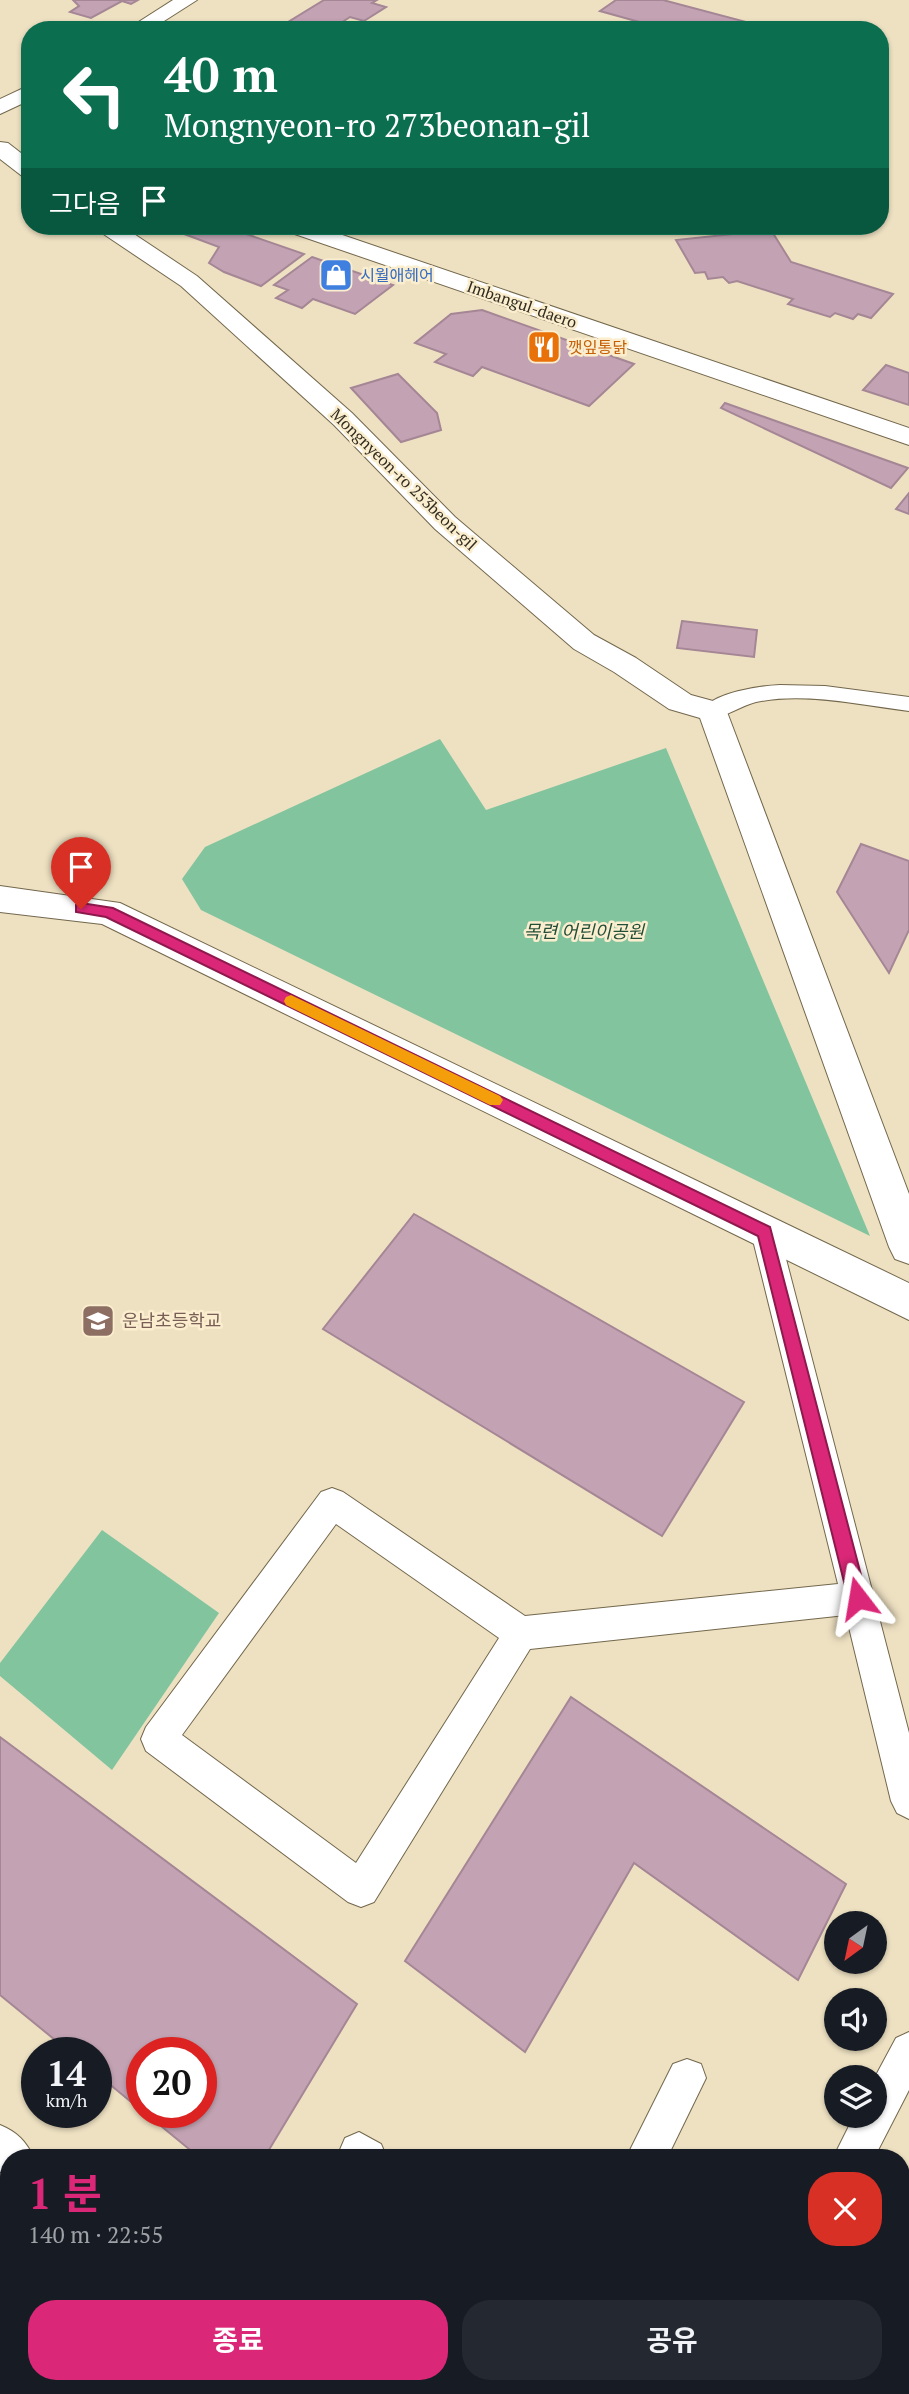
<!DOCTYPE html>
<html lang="ko">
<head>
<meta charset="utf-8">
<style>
  body { margin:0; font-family:"PT Serif","Noto Sans KR",serif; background:#242831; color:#f1f3f6; height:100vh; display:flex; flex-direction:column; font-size:26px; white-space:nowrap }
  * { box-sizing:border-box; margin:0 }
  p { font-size:23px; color:#9ea1a6 }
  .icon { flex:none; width:38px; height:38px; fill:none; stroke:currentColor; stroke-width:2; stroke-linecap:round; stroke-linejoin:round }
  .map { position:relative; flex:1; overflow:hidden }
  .panel { position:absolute; left:0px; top:2149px; width:910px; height:245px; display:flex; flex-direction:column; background:#171b24; border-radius:28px 28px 0 0; box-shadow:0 2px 5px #0004 }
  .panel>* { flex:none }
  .top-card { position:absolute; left:21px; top:21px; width:868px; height:214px; border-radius:28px; box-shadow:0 2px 5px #0004; background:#0b6e4f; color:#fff; overflow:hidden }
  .needle { width:46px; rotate:213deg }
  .controls { position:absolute; left:824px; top:1911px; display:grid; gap:14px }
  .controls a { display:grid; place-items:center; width:63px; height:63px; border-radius:50%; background:#171b24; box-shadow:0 2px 5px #0004; font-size:35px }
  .speed { position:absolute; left:21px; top:2037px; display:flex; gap:14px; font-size:35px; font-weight:700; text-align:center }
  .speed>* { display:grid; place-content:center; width:91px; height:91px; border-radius:50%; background:#171b24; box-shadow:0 2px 5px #0004; line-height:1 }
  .speed small { font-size:18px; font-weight:400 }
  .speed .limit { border:10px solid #d22; background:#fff; color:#111 }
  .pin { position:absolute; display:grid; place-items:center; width:60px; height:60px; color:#fff; margin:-72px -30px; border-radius:50% 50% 50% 0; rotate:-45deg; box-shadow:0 0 7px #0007 }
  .pin .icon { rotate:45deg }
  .me { position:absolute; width:77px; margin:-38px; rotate:346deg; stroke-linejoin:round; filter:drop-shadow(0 0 5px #0008) }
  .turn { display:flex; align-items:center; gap:24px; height:147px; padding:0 28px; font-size:32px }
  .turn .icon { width:91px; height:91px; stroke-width:2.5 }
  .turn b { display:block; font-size:49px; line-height:60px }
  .then { display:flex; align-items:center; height:66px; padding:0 28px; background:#0003; gap:14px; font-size:26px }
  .round { display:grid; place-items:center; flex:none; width:74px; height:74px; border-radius:28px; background:#242831 }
  .overview { display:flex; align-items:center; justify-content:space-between; height:119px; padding:0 28px }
  h1 { font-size:42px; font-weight:700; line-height:52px; color:#db2777 }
  .button { display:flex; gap:14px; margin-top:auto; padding:14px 28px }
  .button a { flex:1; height:80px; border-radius:28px; background:#db2777; color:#fff; font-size:28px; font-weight:700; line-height:80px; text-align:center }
  .button a+a { background:#242831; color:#f1f3f6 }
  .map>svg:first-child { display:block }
  .green { fill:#81c49e }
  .building { fill:#c3a3b3; stroke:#a58695; stroke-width:2 }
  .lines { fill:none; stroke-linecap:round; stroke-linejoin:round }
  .service-casing { stroke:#73674c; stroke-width:2 }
  .minor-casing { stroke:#73674c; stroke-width:2 }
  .service { fill:#fff; fill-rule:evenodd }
  .minor { fill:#fff; fill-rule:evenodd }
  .route { fill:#db2777; stroke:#8e194d; stroke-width:2 }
  .slow { fill:#f59e0b }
  .labels { text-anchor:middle; stroke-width:5; stroke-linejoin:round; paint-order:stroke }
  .far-shop-label { font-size:16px; fill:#366cbe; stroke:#fbeecf; text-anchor:start }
  .far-street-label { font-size:16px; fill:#312c20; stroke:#fbeecf }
  .far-food-label { font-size:16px; fill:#c56008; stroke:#fbeecf; text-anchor:start }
  .park-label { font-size:18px; font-style:italic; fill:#214e37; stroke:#fbeecf }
  .education-label { font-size:18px; fill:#785e54; stroke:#fbeecf; text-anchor:start }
</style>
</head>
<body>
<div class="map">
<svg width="909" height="2394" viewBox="0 0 909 2394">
  <rect width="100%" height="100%" fill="#eee1c2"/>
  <!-- green -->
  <g class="green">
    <path d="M 440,739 L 486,810 L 666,748 L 870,1236 L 201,910 L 182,879 L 205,847 Z"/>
    <path d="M 102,1530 L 219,1613 L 112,1770 L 0,1676 L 0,1663 Z"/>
  </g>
  <!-- building -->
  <g class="building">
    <path d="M 73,0 L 138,0 L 131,4 L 122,1 L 91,18 L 70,12 L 79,6 Z"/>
    <path d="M 324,0 L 377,0 L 372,3 L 386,7 L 364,21 L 350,17 L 330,30 L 275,30 Z"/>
    <path d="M 616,0 L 663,0 L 776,30 L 668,30 L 600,11 Z"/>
    <path d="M 196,226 L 223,226 L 304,254 L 261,286 L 224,272 L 209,263 L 219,247 L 184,234 Z"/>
    <path d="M 771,230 L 791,262 L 893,294 L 871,318 L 858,314 L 853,319 L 835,313 L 830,317 L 788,304 L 793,299 L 737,281 L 729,283 L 723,277 L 708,279 L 705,272 L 695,273 L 676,240 Z"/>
    <path d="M 312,257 L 393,285 L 355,314 L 313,299 L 302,308 L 276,298 L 288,290 L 274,285 Z"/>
    <path d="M 482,310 L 634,364 L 589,406 L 482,367 L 473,376 L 435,362 L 446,354 L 415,343 L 451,314 Z"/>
    <path d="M 886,365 L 909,373 L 909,405 L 863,390 Z"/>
    <path d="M 398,374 L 437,413 L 441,430 L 401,442 L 351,388 Z"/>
    <path d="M 725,403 L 908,468 L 891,488 L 721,408 Z"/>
    <path d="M 909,493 L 909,514 L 896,509 Z"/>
    <path d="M 682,621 L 757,630 L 754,657 L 677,648 Z"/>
    <path d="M 861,844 L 909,861 L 909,930 L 889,973 L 837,892 Z"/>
    <path d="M 414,1214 L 744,1402 L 662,1536 L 323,1329 Z"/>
    <path d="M 571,1697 L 846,1884 L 798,1980 L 634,1863 L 525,2052 L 405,1961 Z"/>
    <path d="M 0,1737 L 357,2004 L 264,2158 L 200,2158 L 144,2112 L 201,2112 L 201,2053 L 142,2053 L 142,2111 L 96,2073 L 96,2053 L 71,2053 L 0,1995 Z"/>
  </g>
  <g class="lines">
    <defs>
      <g id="service">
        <path d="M 780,685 L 825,686 L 909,697 L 909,711 C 860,705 805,692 756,702 C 739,706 722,721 705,716 L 702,711 C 713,692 760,686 780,685 Z"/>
        <path d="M 765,1220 L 775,1223 L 779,1232 L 909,1733 L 909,1819 L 897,1813 L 891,1801 L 846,1615 L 530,1649 L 374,1902 L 361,1907 L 348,1902 L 146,1751 L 141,1739 L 146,1727 L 321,1492 L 332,1488 L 343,1492 L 525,1616 L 838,1584 L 751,1232 L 755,1223 ZM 336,1524 L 499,1638 L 356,1863 L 182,1735 Z"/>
        <path d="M 909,2032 L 909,2090 L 874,2158 L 833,2158 L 854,2116 L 875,2116 L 875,2077 L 896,2038 Z"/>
        <path d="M 687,2059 L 701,2064 L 706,2078 L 667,2158 L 626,2158 L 673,2064 Z"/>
        <path d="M 0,2125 C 17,2132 26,2141 34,2158 L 9,2158 L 9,2175 L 0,2172 Z"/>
        <path d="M 359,2132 L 381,2144 L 387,2158 L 342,2158 L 339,2152 L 345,2138 Z"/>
        <path d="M 38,2385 L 81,2385 L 77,2394 L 34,2394 Z"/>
        <path d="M 240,2385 L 287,2385 L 291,2394 L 244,2394 Z"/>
        <path d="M 506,2385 L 548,2385 L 544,2394 L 502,2394 Z"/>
        <path d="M 712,2385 L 754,2385 L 750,2394 L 708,2394 Z"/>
      </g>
      <g id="minor">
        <path d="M 173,0 L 197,0 L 150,30 L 126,30 Z"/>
        <path d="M 30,85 L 30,100 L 0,114 L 0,99 Z"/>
        <path d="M 0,142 L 8,143 L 30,160 L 30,178 L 22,176 L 0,159 Z"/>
        <path d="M 96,226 L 122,226 L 197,276 L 352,413 L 455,517 L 594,635 L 636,658 L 691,695 L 724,704 L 909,1194 L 909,1264 L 895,1259 L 889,1247 L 700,718 L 669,709 L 614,672 L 574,649 L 435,529 L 334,425 L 181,286 L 99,231 Z"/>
        <path d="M 283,226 L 316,226 L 909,428 L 909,445 L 286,231 Z"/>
        <path d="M 0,886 L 120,903 L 909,1283 L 909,1320 L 102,924 L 0,912 Z"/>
      </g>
    </defs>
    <!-- service casing -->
    <use href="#service" class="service-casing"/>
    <!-- minor casing -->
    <use href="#minor" class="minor-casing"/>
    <!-- service -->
    <use href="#service" class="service"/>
    <!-- minor -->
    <use href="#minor" class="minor"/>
  </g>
  <!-- route -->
  <path class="route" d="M 81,903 L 113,908 L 770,1227 L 867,1598 L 864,1605 L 858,1607 L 851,1605 L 848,1598 L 758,1236 L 106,917 L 76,912 L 76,905 Z"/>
  <!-- slow -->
  <path class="slow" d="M 291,995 L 500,1096 L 503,1100 L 500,1105 L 490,1105 L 286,1005 L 284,1001 L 286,997 Z"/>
  <!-- icons -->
  <defs>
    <symbol id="shop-square" viewBox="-11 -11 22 22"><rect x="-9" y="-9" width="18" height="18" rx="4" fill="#3f7fe0" stroke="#fbeecf"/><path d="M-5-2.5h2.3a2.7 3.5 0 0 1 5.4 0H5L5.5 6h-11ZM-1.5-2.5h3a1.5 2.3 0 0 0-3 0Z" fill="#fff"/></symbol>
    <symbol id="restaurant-square" viewBox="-11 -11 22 22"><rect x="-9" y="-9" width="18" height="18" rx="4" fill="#e8710a" stroke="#fbeecf"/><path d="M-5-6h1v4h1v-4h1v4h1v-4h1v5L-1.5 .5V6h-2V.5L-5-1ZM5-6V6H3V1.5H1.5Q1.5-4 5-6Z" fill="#fff"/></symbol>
    <symbol id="school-square" viewBox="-11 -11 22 22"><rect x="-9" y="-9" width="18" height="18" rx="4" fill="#8d6e63" stroke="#fbeecf"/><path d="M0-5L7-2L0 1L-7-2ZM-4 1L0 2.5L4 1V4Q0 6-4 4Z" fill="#fff"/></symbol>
  </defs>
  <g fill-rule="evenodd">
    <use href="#shop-square" x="317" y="256" width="38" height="38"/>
    <use href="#restaurant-square" x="525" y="328" width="38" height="38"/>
    <use href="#school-square" x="79" y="1302" width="38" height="38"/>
  </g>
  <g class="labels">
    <!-- far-shop labels -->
    <g class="far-shop-label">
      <text x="360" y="281">시월애헤어</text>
    </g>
    <!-- far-street labels -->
    <g class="far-street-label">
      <text transform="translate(522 304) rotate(19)" y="6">Imbangul-daero</text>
      <text transform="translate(404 479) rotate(44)" y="6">Mongnyeon-ro 253beon-gil</text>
    </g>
    <!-- far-food labels -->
    <g class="far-food-label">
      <text x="568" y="353">깻잎통닭</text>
    </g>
    <!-- park labels -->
    <g class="park-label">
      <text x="584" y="938">목련 어린이공원</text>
    </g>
    <!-- education labels -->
    <g class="education-label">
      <text x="122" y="1327">운남초등학교</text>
    </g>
  </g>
</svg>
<div class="controls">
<a><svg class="needle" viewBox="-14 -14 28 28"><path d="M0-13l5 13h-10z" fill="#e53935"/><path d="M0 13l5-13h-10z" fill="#9ea1a6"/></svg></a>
<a><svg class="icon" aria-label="sound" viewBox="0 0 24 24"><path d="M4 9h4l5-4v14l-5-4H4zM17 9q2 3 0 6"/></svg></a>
<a><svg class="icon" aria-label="layers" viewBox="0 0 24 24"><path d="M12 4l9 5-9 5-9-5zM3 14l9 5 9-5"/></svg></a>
</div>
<div class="speed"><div>14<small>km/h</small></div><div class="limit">20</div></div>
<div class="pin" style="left:81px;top:909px;background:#d93025"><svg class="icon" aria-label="arrive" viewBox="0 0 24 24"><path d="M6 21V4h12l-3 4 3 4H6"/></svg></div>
<svg class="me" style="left:858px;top:1598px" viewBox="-20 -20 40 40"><path d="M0-17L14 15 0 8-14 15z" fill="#db2777" stroke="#fff" stroke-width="4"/></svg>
<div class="top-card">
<div class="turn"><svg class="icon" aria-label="left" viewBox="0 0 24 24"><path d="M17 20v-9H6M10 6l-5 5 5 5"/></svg><div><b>40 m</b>Mongnyeon-ro 273beonan-gil</div></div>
<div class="then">그다음<svg class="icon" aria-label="arrive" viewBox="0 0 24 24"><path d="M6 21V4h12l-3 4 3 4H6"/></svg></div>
</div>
<section class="panel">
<div class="overview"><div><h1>1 분</h1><p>140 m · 22:55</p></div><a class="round" style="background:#d93025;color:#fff"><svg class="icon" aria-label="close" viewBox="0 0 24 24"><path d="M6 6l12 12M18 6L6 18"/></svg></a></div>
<div class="button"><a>종료</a><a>공유</a></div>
</section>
</div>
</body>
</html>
